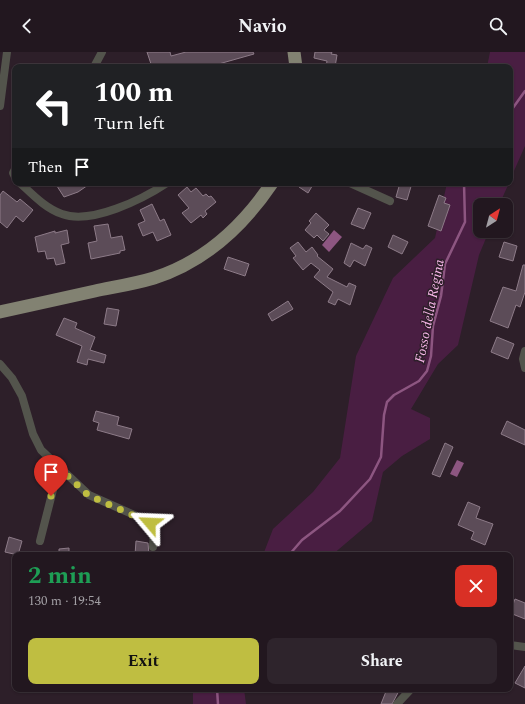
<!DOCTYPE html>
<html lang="en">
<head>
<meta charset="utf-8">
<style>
  body { margin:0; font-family:Spectral,serif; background:#2e242c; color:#f1f3f6; height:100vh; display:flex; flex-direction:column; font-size:15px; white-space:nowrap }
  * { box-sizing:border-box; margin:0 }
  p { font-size:13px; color:#a29fa4 }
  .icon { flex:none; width:22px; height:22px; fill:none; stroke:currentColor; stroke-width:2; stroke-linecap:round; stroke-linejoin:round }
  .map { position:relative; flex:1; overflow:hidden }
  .details { position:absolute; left:12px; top:500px; width:501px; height:140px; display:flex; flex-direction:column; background:#22171f; border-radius:8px; box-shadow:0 1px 3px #0004,0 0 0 1px #3f363d }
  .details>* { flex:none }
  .guide { position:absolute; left:12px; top:12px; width:501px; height:122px; border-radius:8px; box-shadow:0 1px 3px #0004,0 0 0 1px #3f363d; background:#202124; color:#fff; overflow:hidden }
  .needle { width:26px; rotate:36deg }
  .controls { position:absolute; left:473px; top:146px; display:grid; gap:8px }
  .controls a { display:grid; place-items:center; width:40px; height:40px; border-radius:8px; background:#22171f; box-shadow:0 1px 3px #0004,0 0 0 1px #3f363d; font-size:20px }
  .pin { position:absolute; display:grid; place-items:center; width:34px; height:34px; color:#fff; margin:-41px -17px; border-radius:50% 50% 50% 0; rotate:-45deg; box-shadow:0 0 4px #0007 }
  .pin .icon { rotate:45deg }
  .me { position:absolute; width:44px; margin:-22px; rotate:296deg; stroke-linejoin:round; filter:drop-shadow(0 0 3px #0008) }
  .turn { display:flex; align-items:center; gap:14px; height:84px; padding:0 16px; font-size:18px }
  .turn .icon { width:52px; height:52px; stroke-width:2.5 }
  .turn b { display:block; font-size:28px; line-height:34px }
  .then { display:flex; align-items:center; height:38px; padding:0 16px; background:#0003; gap:8px; font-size:15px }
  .round { display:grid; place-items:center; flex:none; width:42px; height:42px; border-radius:8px; background:#2e242c }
  .overview { display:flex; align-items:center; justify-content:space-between; height:68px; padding:0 16px }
  h1 { font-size:24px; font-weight:700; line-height:30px; color:#1e9e55 }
  .cta { display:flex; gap:8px; margin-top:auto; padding:8px 16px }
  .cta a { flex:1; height:46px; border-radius:8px; background:#bfbe41; color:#111; font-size:16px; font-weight:700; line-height:46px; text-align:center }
  .cta a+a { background:#2e242c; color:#f1f3f6 }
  header { display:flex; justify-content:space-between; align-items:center; height:52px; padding:0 16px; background:#22171f; font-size:18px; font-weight:700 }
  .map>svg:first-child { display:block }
  .green { fill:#491e42 }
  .water { fill:#8d5681 }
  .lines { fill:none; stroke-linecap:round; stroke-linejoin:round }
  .stream { stroke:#8d5681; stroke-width:2.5 }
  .building { fill:#5c4c58; stroke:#8d7b88 }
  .minor { stroke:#53544c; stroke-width:8 }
  .primary { stroke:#828272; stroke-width:13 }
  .route { stroke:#bfbe41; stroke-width:7; stroke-dasharray:0 12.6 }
  .labels { text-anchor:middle; stroke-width:3; stroke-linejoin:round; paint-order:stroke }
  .water-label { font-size:14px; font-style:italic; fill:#f9b8ea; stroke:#2d1f29 }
</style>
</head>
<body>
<header><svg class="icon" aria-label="back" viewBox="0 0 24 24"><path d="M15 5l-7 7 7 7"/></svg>Navio<svg class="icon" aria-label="search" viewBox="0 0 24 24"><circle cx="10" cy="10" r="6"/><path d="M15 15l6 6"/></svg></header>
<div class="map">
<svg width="525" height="652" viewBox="0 0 525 652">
  <rect width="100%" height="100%" fill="#2d1f29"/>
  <!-- green -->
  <g class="green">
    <path d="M 490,0 L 525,0 L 525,94 L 510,128 L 510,15 L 487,15 Z"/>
    <path d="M 447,131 L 509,131 L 499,153 L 480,153 L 480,179 L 489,179 L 479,203 L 458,293 L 438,312 L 411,357 L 430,366 L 430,387 L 402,404 L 383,420 L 372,469 L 332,503 L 263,503 L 273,477 L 313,440 L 340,406 L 356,304 L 393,226 L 435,186 Z"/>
    <path d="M 193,637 L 244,637 L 246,652 L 193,652 Z"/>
  </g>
  <!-- water -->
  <g class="water">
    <path d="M 334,178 L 342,185 L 329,200 L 322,193 Z"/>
    <path d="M 457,408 L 464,411 L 457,425 L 450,422 Z"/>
  </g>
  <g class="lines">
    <!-- stream -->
    <g class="stream">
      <path d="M 510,60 L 525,39"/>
      <path d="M 289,503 L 302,488 L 340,459 L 370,427 L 381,405 L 384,363 L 387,350 L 394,343 L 419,329 L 427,319 L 431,304 L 433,274 L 441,244 L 445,212 L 465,170 L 464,131"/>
      <path d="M 217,637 L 218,652"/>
    </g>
  </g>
  <!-- building -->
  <g class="building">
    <path d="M 147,0 L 170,0 L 171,4 L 186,0 L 253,0 L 254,2 L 208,15 L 152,15 Z"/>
    <path d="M 315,0 L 332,0 L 331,2 L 337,3 L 335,15 L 326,15 L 327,9 L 314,6 Z"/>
    <path d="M 55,131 L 91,131 L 78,140 L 64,145 Z"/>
    <path d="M 302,131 L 314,131 L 308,141 L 299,135 Z"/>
    <path d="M 400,131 L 412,131 L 407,148 L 396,145 Z"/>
    <path d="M 187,135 L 191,140 L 196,136 L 203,144 L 206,142 L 209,145 L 211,144 L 216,150 L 205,159 L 207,162 L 203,166 L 201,163 L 191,171 L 182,161 L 189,156 L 178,143 Z"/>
    <path d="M 3,139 L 17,150 L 20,147 L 33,158 L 23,170 L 16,164 L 7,176 L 0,170 L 0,143 Z"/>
    <path d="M 439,143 L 446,146 L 444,151 L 450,153 L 441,179 L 428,174 Z"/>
    <path d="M 152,152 L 160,169 L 164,167 L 171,183 L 157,189 L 153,180 L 143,184 L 138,172 L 145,169 L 140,158 Z"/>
    <path d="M 358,156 L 371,161 L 364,177 L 351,172 Z"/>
    <path d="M 316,161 L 329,173 L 324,178 L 329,182 L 323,189 L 317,183 L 314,186 L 305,178 L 311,171 L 309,169 Z"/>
    <path d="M 108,172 L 111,186 L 122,184 L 125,198 L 120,199 L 120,201 L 91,207 L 88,191 L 97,189 L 94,174 Z"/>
    <path d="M 67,178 L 69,191 L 61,193 L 65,211 L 56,213 L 54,206 L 47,207 L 45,199 L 38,200 L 35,185 L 55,179 L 55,181 Z"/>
    <path d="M 393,183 L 408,190 L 402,202 L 388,195 Z"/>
    <path d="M 298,190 L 306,200 L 312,195 L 318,203 L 317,204 L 333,217 L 327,225 L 347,235 L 349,231 L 356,234 L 350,253 L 338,247 L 335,253 L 328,250 L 333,240 L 314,225 L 320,218 L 311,211 L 303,218 L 293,206 L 296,204 L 290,196 Z"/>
    <path d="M 504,190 L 517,194 L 513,209 L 499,205 Z"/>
    <path d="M 351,191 L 363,197 L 366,193 L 372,196 L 365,214 L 354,208 L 350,215 L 344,211 Z"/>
    <path d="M 228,205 L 249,212 L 245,224 L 224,217 Z"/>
    <path d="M 523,213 L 525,213 L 525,240 L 520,255 L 516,253 L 508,276 L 490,269 L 503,235 L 516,239 Z"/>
    <path d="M 288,249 L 293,257 L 272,269 L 268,262 Z"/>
    <path d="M 107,256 L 119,258 L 116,274 L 104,272 Z"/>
    <path d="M 64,266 L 77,271 L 75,276 L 95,285 L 90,298 L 106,303 L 104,311 L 88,307 L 87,313 L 77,310 L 82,294 L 56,283 Z"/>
    <path d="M 497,285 L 514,292 L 508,307 L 491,300 Z"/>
    <path d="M 96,359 L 119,365 L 117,373 L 132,377 L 129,387 L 97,378 L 99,371 L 93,369 Z"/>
    <path d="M 507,369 L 525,378 L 525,393 L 501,382 Z"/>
    <path d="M 445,391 L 453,395 L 440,425 L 432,422 Z"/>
    <path d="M 468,450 L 480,455 L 476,466 L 493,472 L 485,493 L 471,487 L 474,480 L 458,473 Z"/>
    <path d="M 9,485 L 22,489 L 18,503 L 5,500 Z"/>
    <path d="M 136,489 L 148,491 L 149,503 L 135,503 Z"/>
    <path d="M 69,496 L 69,503 L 59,503 L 59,497 Z"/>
    <path d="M 515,547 L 525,551 L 525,567 L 510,561 Z"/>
    <path d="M 525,614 L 525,636 L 515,631 Z"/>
    <path d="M 387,637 L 400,637 L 392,652 L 381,652 Z"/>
  </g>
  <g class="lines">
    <!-- minor -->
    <g class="minor">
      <path d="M 94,15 L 102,0"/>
      <path d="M 0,54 L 7,0"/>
      <path d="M 15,117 L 13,121 L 15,125"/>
      <path d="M 20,131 C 32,142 46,157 62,162 C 91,173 143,147 167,131"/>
      <path d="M 350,131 L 390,149"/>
      <path d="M 525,299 L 523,307 L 525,316"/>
      <path d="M 0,312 L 12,326 L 22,344 L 33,382 L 41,398 L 89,443 L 148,469 L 154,480 L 153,495"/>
      <path d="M 40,489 L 55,430 L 55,412"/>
      <path d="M 510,593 L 525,595"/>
      <path d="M 397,652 L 411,637"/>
    </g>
    <!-- primary -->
    <g class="primary">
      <path d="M 294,0 L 296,15"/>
      <path d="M 0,260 C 32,253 63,246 95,239 C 114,235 134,232 154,226 C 204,210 243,174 272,131"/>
    </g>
  </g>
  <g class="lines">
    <!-- route -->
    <path class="route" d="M 51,444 L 56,422 L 55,412 L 88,443 L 150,471"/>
  </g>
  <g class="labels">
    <!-- water labels -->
    <g class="water-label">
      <text transform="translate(429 259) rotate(-79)" y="5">Fosso della Regina</text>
    </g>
  </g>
</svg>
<div class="controls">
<a><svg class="needle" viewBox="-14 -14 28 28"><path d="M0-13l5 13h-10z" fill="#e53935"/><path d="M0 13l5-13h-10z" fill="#a29fa4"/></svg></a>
</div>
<div class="pin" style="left:51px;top:444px;background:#d93025"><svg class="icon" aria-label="arrive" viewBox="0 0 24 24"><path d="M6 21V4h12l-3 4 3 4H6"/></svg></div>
<svg class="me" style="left:150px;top:471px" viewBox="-20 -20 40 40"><path d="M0-17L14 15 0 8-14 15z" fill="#bfbe41" stroke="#fff" stroke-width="4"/></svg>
<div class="guide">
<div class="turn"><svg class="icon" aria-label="left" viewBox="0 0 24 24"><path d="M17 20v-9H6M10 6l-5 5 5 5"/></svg><div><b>100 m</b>Turn left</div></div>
<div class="then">Then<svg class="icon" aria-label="arrive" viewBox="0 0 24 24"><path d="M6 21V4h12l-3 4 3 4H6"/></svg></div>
</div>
<section class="details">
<div class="overview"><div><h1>2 min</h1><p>130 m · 19:54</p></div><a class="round" style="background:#d93025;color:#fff"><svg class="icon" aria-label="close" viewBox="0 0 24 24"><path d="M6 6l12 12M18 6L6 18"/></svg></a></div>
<div class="cta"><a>Exit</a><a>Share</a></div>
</section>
</div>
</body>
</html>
